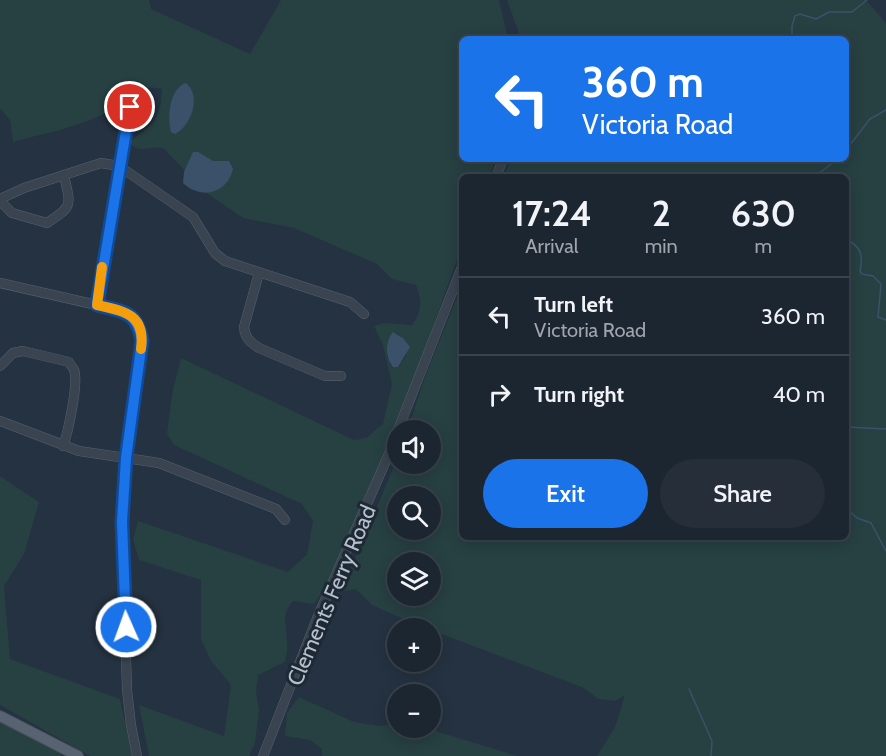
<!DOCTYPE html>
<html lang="en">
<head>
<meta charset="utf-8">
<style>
  body { margin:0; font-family:Cabin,sans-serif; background:#252e39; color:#f1f3f6; height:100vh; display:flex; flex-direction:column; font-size:22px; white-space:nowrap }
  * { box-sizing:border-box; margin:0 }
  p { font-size:20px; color:#a0a5ab }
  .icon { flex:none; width:33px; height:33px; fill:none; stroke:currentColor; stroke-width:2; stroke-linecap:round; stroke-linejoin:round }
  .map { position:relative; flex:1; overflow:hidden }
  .drawer { position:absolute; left:459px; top:174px; width:390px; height:366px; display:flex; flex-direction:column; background:#1c2631; border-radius:9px; box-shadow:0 3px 15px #0003,0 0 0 2px #3a434d }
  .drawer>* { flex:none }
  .hud { position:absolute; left:459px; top:36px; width:390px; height:126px; border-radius:9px; box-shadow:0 3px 15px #0003,0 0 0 2px #3a434d; background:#1a73e8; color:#fff; overflow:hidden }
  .tools { position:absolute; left:387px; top:420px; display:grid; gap:12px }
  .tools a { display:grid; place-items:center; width:54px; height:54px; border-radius:50%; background:#1c2631; box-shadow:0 3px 15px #0003,0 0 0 2px #3a434d; font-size:30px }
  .pin { position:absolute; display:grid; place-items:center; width:51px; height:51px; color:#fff; margin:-26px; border:3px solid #fff; border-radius:50%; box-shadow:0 2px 6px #0007 }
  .me { position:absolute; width:66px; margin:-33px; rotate:358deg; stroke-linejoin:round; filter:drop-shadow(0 0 4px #0008) }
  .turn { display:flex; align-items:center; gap:21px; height:126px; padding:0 24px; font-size:27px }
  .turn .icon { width:78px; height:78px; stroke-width:2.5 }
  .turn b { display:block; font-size:42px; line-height:51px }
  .eta { display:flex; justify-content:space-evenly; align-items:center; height:102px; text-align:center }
  .eta b { font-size:36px; font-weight:600; line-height:42px }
  .cta { display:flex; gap:12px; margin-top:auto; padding:12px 24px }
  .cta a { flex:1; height:69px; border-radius:36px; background:#1a73e8; color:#fff; font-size:24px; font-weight:600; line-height:69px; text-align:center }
  .cta a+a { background:#252e39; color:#f1f3f6 }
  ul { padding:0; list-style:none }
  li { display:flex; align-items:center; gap:18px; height:78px; padding:0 24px; border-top:2px solid #3a434d }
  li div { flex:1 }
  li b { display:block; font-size:22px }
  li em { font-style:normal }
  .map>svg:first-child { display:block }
  .green { fill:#274042; fill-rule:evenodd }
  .water { fill:#3b516a }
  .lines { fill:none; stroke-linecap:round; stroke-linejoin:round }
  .stream { stroke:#3b516a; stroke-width:1.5 }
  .minor-casing { stroke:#57626e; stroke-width:10 }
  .major-casing { stroke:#434d5a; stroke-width:12 }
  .minor { stroke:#394450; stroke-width:9 }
  .major { stroke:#576370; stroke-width:10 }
  .route-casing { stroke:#114b97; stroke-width:15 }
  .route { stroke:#1a73e8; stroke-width:10 }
  .slow { stroke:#f59e0b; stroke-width:10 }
  .labels { text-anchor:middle; stroke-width:6; stroke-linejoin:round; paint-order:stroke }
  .street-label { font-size:22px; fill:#b6bfcb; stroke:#1e2936 }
</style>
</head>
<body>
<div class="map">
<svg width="886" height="756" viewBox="0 0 886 756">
  <rect width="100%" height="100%" fill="#253241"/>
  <!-- green -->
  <g class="green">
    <path d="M 0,0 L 149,0 L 151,9 L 250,54 L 281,0 L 499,0 L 508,39 L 462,39 L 462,159 L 496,159 L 489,177 L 462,177 L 462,246 L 411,388 L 328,584 L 314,604 L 293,601 C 280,616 287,626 287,642 C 288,649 286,656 285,662 L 258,675 L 256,691 L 259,711 L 255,743 L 249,756 L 149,756 L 139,705 L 224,736 L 231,685 L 211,661 L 201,639 L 201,580 L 139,560 L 133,539 L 138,521 L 288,572 L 307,554 L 313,521 L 302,504 L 174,445 L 167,434 L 172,394 L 181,358 L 354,440 L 366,438 L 383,424 L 392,384 L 383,345 L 374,326 L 384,323 L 412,325 C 422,312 422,301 416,285 L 392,279 L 377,264 L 294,228 L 243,218 L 208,194 L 163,148 C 150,145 138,155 129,142 C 153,125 161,119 162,89 C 151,86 135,88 126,95 C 120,100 117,107 110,111 C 80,127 45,133 13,142 L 10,120 L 0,108 ZM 396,333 L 403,338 L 406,356 L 398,367 L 393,367 C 382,354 388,345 396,333 Z"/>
    <path d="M 507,0 L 866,0 L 886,23 L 886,756 L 597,756 L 615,727 L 625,695 L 615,701 L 598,699 L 584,688 L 444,635 L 431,631 L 430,628 L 423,628 L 372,605 L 356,589 L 344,591 L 343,587 L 397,459 L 398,464 L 430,464 L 430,430 L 407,430 L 427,372 L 462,285 L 462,537 L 846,537 L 846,177 L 504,177 L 510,159 L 846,159 L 846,39 L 521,39 ZM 398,496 L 430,496 L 430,530 L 398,530 ZM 398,562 L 430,562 L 430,596 L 398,596 Z"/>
    <path d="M 0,476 L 39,502 L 24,554 L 4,586 L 10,659 L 120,699 L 132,756 L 90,756 L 0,705 Z"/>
    <path d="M 299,697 L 354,722 L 379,726 L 397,723 L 398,728 L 426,728 L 517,756 L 322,756 L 322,749 L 310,740 L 285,736 L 287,713 Z"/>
    <path d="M 0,719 L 59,753 L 62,756 L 0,756 Z"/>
  </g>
  <!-- water -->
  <g class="water">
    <path d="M 186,83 C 202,96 191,126 175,134 L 171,132 C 167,117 169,89 186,83 Z"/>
    <path d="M 193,152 L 198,152 L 213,161 L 229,161 L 233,169 C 227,194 201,200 183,183 L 184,172 Z"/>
    <path d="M 393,332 L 403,338 L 410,347 L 398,367 L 393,367 C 385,358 385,341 393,332 Z"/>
  </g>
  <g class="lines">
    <!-- stream -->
    <g class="stream">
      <path d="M 792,39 L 792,26 L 795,16 L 800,14 L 816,19 L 829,12 L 852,12 L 867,0"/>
      <path d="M 846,150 L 870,119 L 886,110"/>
      <path d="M 818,174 L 838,159"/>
      <path d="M 846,239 C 860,246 864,255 860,271 L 862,274 L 873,276 L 881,284 L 878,317 L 886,320"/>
      <path d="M 846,401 L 847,426"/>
      <path d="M 846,427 L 886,429"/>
      <path d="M 846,508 L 857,518 L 871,523 L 886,551"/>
      <path d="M 689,689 L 712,741 L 711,756"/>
    </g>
    <defs>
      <g id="minor">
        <path d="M 496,177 L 503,159"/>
        <path d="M 0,199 L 24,188 L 101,163 L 119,166 L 193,217 L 215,253 L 225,261 L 350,302 L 364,314"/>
        <path d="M 0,201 L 12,213 L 47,223 C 73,206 71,206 64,176"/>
        <path d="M 259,273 L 244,327 C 245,338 250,342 259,348 L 325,376 L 341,376"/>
        <path d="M 0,283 L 123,311 C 138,319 139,325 142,341 L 126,458 L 122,522 L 127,690 L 131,725 L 137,756"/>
        <path d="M 97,305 L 99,284 L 130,107"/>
        <path d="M 0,366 L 13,353 L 23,351 L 69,362 C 70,365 73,367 74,370 C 79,382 68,433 63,446"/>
        <path d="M 0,421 L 79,451 L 159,463 L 276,509 L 285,520"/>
        <path d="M 398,430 L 462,267"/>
        <path d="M 263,756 L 318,616 L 398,433"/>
      </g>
      <path id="major" d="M 0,716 L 78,756"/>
    </defs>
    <!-- minor casing -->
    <use href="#minor" class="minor-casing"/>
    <!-- major casing -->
    <use href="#major" class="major-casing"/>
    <!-- minor -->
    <use href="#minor" class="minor"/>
    <!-- major -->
    <use href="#major" class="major"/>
  </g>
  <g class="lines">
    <defs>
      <path id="route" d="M 126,627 L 122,522 L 126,458 L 142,341 C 137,311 124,312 97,305 L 130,107"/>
    </defs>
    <!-- route casing -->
    <use href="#route" class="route-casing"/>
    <!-- route -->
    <use href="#route" class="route"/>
    <!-- slow -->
    <path class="slow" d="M 102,267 L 97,305 C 124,311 146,314 141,349"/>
  </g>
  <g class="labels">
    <!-- street labels -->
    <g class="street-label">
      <text transform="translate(331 595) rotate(-67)" y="8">Clements Ferry Road</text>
    </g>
  </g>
</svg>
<div class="tools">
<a><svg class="icon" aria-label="sound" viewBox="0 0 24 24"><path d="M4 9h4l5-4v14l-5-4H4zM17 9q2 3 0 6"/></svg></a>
<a><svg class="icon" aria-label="search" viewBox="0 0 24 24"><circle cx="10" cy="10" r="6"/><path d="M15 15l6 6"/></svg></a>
<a><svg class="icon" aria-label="layers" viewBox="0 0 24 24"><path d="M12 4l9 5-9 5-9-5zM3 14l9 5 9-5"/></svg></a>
<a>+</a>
<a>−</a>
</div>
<div class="pin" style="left:130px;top:107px;background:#d93025"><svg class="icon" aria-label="arrive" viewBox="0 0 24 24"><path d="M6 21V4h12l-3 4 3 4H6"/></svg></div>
<svg class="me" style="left:126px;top:627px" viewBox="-20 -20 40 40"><circle r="17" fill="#1a73e8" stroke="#fff" stroke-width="3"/><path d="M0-11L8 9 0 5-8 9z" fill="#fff"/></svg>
<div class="hud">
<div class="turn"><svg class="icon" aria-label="left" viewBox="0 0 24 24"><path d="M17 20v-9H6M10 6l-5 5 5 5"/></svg><div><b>360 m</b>Victoria Road</div></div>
</div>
<section class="drawer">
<div class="eta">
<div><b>17:24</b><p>Arrival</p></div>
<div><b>2</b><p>min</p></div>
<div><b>630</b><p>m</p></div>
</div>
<ul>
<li><svg class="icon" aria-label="left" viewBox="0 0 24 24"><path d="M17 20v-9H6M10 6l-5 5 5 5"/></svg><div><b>Turn left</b><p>Victoria Road</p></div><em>360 m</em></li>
<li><svg class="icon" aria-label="right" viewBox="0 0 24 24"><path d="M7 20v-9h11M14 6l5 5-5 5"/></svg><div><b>Turn right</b></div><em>40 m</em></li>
</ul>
<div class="cta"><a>Exit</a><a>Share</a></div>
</section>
</div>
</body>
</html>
